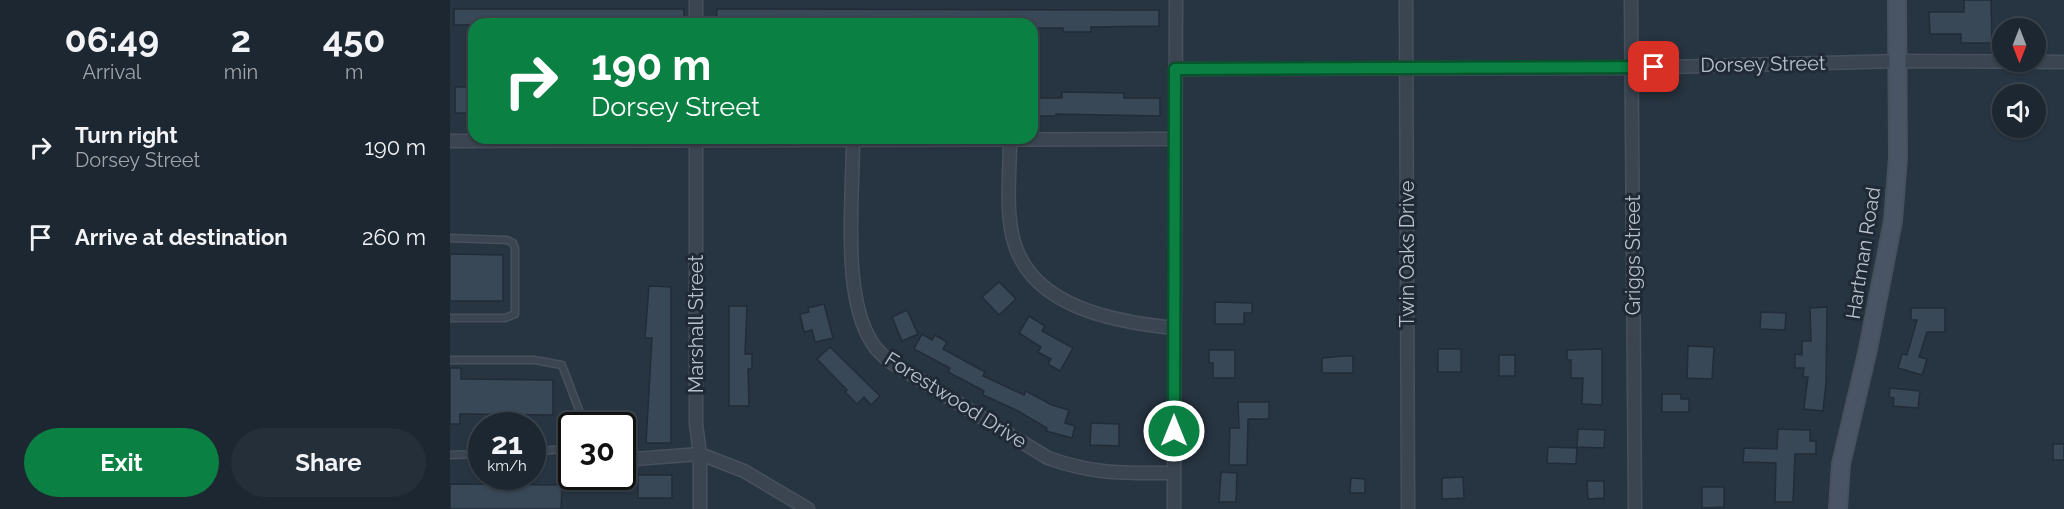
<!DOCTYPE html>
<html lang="en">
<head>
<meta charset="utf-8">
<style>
  body { margin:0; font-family:Raleway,sans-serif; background:#252f39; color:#f1f3f6; height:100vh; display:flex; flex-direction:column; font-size:22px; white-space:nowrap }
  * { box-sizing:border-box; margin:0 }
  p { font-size:20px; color:#a0a5ab }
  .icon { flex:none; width:33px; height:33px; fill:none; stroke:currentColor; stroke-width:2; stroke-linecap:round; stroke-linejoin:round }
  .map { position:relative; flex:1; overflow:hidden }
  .side { display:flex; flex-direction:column; background:#1d2731; width:450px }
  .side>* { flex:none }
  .guide { position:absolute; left:18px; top:18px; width:570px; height:126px; border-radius:18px; box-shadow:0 2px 4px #0004,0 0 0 2px #3b444d; background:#0b8043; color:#fff; overflow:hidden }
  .needle { width:39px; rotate:180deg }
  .buttons { position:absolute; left:1542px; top:18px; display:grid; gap:12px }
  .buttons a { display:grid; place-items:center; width:54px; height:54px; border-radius:50%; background:#1d2731; box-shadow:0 2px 4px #0004,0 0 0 2px #3b444d; font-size:30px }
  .speed { position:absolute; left:18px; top:412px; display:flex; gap:12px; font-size:30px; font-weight:700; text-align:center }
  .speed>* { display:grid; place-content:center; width:78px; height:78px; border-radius:50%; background:#1d2731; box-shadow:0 2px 4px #0004,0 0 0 2px #3b444d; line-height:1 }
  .speed small { font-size:15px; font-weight:400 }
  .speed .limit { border:3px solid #111; border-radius:9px; background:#fff; color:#111 }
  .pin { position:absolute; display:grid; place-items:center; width:51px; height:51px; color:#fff; margin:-26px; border-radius:12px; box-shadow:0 3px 9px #0006 }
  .me { position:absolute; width:66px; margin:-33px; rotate:0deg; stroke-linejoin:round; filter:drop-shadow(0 0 4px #0008) }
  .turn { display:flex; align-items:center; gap:21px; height:126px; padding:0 24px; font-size:27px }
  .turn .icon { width:78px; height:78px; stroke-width:2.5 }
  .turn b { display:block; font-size:42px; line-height:51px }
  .eta { display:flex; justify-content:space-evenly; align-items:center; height:102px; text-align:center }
  .eta b { font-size:36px; font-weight:700; line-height:42px }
  .cta { display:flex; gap:12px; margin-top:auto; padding:12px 24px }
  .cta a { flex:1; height:69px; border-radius:36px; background:#0b8043; color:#fff; font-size:24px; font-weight:700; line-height:69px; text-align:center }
  .cta a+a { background:#252f39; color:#f1f3f6 }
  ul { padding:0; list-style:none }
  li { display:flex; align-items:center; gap:18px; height:90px; padding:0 24px }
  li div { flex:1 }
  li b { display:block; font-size:22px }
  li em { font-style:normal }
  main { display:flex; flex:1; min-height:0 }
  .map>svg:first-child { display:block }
  .building { fill:#394857; stroke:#212c38; stroke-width:1.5 }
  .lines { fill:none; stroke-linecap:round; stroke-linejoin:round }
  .lane-casing { stroke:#47515d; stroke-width:9 }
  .street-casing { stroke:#47515d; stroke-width:15 }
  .secondary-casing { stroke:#47515d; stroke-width:20 }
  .lane { stroke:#3b4551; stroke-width:6 }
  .street { stroke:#3b4551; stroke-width:12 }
  .secondary { stroke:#495564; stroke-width:16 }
  .route-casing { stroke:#07532c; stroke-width:15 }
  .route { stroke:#0b8043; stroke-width:10 }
  .labels { text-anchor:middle; stroke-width:6; stroke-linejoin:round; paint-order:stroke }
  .street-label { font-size:20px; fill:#b8c0cb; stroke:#1f2a36 }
</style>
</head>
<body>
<main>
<section class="side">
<div class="eta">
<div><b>06:49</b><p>Arrival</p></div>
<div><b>2</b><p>min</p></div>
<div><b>450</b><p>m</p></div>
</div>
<ul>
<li><svg class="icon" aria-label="right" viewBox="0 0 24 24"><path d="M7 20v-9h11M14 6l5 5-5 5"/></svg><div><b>Turn right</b><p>Dorsey Street</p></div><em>190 m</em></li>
<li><svg class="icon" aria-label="arrive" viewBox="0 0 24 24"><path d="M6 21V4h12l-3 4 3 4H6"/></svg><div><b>Arrive at destination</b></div><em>260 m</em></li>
</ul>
<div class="cta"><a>Exit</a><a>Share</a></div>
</section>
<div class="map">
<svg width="1614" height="509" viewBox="0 0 1614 509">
  <rect width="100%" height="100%" fill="#273441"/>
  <!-- building -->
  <g class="building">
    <path d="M 1514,0 L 1541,0 L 1542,43 L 1511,43 L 1511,34 L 1480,34 L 1479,12 L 1514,12 Z"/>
    <path d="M 4,9 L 234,9 L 234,24 L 4,25 Z"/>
    <path d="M 267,9 L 709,10 L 709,26 L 641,27 L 641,32 L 613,32 L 613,28 L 582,28 L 582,24 L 266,24 Z"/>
    <path d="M 5,87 L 22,87 L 24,113 L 5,113 Z"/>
    <path d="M 612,92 L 674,93 L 674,98 L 710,98 L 710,116 L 606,114 L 606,116 L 582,116 L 582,98 L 612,98 Z"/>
    <path d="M 0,254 L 53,255 L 53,301 L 0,301 Z"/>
    <path d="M 549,282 L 566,299 L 549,315 L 532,297 Z"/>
    <path d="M 199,286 L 221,287 L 221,443 L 196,443 L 202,338 L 195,338 Z"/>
    <path d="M 765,302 L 802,303 L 802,313 L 794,313 L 794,324 L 765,324 Z"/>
    <path d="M 374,304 L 383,338 L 365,342 L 362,330 L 354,332 L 350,314 L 359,312 L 358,308 Z"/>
    <path d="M 279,306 L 297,306 L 295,354 L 302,354 L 302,369 L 298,369 L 299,406 L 279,406 Z"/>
    <path d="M 1377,307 L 1376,382 L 1373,411 L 1354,409 L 1358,377 L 1353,377 L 1354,368 L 1345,368 L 1345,354 L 1352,355 L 1352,341 L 1361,341 L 1360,308 Z"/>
    <path d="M 1461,308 L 1495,308 L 1495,332 L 1477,332 L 1469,357 L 1477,359 L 1472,375 L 1448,368 L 1452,354 L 1457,355 L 1467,320 L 1461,320 Z"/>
    <path d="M 457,310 L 468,334 L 452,341 L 442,317 Z"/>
    <path d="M 1311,312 L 1336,313 L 1335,330 L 1310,329 Z"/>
    <path d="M 579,316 L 595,326 L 592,331 L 623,348 L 610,371 L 598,364 L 601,359 L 588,352 L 591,347 L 569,333 Z"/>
    <path d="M 472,334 L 482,340 L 485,335 L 497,342 L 493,349 L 535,372 L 533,376 L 574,395 L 576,391 L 602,405 L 619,410 L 615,423 L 625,426 L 622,438 L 596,431 L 597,428 L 566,410 L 533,395 L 534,391 L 498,372 L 500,368 L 464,349 Z"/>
    <path d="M 1238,346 L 1264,347 L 1262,379 L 1237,378 Z"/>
    <path d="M 380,347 L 430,396 L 421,405 L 414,397 L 407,404 L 395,392 L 397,390 L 367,359 Z"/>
    <rect x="988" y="349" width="23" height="23"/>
    <path d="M 1152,349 L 1152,405 L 1132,404 L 1133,378 L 1121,378 L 1121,360 L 1117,360 L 1117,350 Z"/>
    <path d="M 759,350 L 785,350 L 785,378 L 763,378 L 763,363 L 759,363 Z"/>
    <rect x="1049" y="355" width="16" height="21"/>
    <path d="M 893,356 L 903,356 L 903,373 L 872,373 L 872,358 Z"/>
    <path d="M 0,368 L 11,368 L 11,379 L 103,380 L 103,415 L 10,414 L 10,424 L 0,424 Z"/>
    <path d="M 1440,388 L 1470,391 L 1468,408 L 1443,406 L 1444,398 L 1439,397 Z"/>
    <path d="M 1212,394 L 1231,394 L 1231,399 L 1239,399 L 1239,412 L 1212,412 Z"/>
    <path d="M 788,402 L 819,402 L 819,419 L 798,419 L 797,465 L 779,465 L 780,428 L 789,428 Z"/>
    <path d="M 641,423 L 669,424 L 669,446 L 640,445 Z"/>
    <path d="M 1128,429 L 1155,430 L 1154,448 L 1127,447 Z"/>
    <path d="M 1328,429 L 1360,430 L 1360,441 L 1366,441 L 1366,454 L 1345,454 L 1343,502 L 1325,502 L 1326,463 L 1293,462 L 1294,448 L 1327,449 Z"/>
    <rect x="1603" y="444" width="11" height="16"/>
    <path d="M 1098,447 L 1127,448 L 1126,464 L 1097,463 Z"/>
    <path d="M 771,472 L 787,473 L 786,502 L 769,502 Z"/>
    <rect x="188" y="475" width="34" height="23"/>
    <path d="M 1013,477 L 1014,498 L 992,499 L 992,478 Z"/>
    <path d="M 901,478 L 915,479 L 915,493 L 900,493 Z"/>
    <path d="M 1137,481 L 1154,481 L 1154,498 L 1138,499 Z"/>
    <path d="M 0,484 L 112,485 L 111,509 L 0,509 Z"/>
    <path d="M 1252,487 L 1274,487 L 1274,507 L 1252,508 Z"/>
  </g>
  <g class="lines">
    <defs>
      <g id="lane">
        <path d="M 0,238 L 57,240 L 63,243 L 65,248 L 65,314 L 55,318 L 0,318"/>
        <path d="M 0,360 L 84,360 L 112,365 L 132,418 L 129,426"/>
        <path d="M 82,452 L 120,448 L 122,444"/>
        <path d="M 0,455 L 32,454"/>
      </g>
      <g id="street">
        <path d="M 956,0 L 958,509"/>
        <path d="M 1181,0 L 1185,509"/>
        <path d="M 246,24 L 246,0"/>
        <path d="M 725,69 L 1181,68 L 1448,61 L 1614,62"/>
        <path d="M 246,138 L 246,424 L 250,454 L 250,509"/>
        <path d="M 403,140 C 403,196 391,298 423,344 C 427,351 434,356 439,361 L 598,458 C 646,475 674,473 724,473"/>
        <path d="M 0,141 L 724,139"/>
        <path d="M 560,141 C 560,173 555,211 564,242 C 583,308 666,322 724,328"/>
        <path d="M 172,460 L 250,454 L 294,471 L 358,509"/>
        <path d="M 724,509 L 726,0"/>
      </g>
      <path id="secondary" d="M 1388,509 L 1391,464 L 1418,349 L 1443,221 L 1448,158 L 1447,0"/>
    </defs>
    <!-- lane casing -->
    <use href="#lane" class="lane-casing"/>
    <!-- street casing -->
    <use href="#street" class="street-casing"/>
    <!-- secondary casing -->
    <use href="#secondary" class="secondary-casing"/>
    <!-- lane -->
    <use href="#lane" class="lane"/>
    <!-- street -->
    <use href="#street" class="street"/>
    <!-- secondary -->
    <use href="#secondary" class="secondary"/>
  </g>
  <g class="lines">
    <defs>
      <path id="route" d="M 724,431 L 725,69 L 1204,67"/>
    </defs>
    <!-- route casing -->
    <use href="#route" class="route-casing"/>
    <!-- route -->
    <use href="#route" class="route"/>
  </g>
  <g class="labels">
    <!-- street labels -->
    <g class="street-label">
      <text transform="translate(1313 64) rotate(-1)" y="7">Dorsey Street</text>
      <text transform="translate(1413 253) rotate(-81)" y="7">Hartman Road</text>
      <text transform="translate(957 254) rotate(-90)" y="7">Twin Oaks Drive</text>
      <text transform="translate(1183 255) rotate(-90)" y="7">Griggs Street</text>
      <text transform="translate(246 324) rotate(-90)" y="7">Marshall Street</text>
      <text transform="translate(506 400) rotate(32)" y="7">Forestwood Drive</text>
    </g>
  </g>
</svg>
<div class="buttons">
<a><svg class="needle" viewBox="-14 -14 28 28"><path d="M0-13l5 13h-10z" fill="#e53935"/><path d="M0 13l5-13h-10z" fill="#a0a5ab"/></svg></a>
<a><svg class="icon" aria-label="sound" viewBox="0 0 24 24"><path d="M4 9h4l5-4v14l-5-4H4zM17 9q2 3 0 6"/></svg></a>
</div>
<div class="speed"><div>21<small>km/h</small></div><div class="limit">30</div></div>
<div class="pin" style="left:1204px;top:67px;background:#d93025"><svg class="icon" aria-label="arrive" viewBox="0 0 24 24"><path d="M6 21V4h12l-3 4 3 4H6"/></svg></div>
<svg class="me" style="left:724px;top:431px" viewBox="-20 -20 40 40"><circle r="17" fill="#0b8043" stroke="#fff" stroke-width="3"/><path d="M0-11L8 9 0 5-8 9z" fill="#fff"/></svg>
<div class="guide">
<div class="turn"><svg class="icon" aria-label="right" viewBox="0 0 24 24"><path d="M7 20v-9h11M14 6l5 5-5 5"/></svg><div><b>190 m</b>Dorsey Street</div></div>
</div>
</div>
</main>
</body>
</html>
